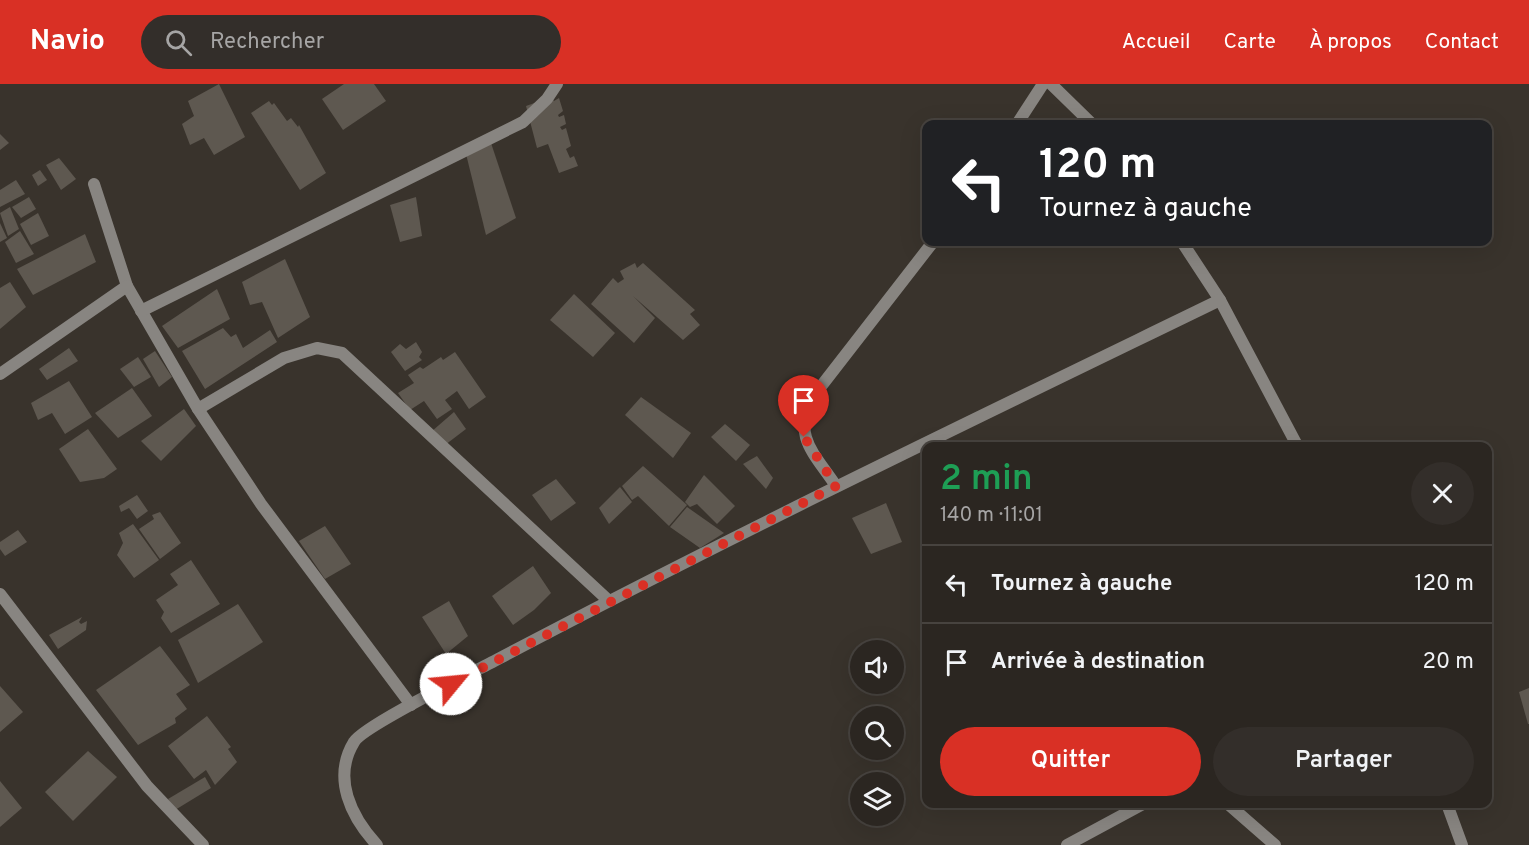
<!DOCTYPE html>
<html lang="fr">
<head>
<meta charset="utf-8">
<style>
  body { margin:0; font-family:Overpass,sans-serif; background:#332e2a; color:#f1f3f6; height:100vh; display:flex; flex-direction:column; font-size:22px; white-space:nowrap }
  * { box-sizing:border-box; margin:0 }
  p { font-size:20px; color:#a6a5a5 }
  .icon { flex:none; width:33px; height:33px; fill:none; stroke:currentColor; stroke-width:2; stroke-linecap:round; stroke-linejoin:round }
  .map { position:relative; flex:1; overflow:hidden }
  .side { position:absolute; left:922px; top:358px; width:570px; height:366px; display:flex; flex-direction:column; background:#2b2621; border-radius:12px; box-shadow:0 6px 24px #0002,0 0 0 2px #47433f }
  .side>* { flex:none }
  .guide { position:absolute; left:922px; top:36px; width:570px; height:126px; border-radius:12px; box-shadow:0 6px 24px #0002,0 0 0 2px #47433f; background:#202124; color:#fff; overflow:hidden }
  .fabs { position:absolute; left:850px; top:556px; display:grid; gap:12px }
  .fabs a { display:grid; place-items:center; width:54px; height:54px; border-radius:50%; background:#2b2621; box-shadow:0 6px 24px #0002,0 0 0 2px #47433f; font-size:30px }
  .pin { position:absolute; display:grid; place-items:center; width:51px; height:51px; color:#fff; margin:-62px -26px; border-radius:50% 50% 50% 0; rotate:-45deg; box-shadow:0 0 6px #0007 }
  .pin .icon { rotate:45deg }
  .me { position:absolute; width:66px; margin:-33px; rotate:62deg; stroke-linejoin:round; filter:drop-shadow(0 0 4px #0008) }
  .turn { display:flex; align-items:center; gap:21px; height:126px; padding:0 18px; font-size:27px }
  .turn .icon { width:78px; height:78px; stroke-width:2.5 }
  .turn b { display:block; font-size:42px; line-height:51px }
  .round { display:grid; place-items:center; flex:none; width:63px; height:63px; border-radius:32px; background:#332e2a }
  .headline { display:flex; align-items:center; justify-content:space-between; height:102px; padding:0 18px }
  h1 { font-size:36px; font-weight:600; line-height:45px; color:#1e9e55 }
  .action { display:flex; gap:12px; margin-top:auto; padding:12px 18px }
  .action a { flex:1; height:69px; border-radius:36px; background:#d93025; color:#fff; font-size:24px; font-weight:600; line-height:69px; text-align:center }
  .action a+a { background:#332e2a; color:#f1f3f6 }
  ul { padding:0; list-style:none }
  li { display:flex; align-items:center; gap:18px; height:78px; padding:0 18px; border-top:2px solid #47433f }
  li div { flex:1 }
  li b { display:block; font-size:22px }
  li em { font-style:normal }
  header { display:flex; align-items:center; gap:36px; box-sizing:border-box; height:84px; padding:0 30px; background:#d93025; color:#fff }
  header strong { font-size:28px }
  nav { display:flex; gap:33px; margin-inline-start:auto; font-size:21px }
  .search { width:420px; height:54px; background:#332e2a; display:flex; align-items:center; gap:15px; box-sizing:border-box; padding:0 21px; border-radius:33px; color:#a6a5a5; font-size:22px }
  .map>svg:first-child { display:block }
  .building { fill:#5e5850 }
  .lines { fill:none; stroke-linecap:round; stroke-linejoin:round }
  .street { stroke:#888581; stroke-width:12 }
  .route { stroke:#d93025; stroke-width:10; stroke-dasharray:0 18 }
</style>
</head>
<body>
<header>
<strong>Navio</strong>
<div class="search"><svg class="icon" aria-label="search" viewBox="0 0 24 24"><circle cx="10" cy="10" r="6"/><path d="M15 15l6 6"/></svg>Rechercher</div>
<nav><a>Accueil</a><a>Carte</a><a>À propos</a><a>Contact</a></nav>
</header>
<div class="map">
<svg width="1529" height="761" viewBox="0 0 1529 761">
  <rect width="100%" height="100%" fill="#39332c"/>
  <!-- building -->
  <g class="building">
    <path d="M 219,0 L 245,53 L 214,71 L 204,54 L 190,61 L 182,40 L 194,32 L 188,17 Z"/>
    <path d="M 344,0 L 374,0 L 386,17 L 343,46 L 322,15 Z"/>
    <path d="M 551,13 L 554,17 L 559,14 L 563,27 L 558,31 L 559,33 L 564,31 L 566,40 L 560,43 L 562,46 L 566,44 L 571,62 L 566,65 L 570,74 L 574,72 L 578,82 L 559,89 L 548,60 L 537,64 L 526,22 Z"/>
    <path d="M 269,17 L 272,21 L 274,19 L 287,37 L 291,34 L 298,43 L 299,41 L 326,89 L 300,106 L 251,29 Z"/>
    <path d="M 0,50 L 9,59 L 0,66 Z"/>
    <path d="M 491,59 L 516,134 L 486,151 L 466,70 Z"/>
    <path d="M 59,74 L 76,95 L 61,106 L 46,81 Z"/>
    <path d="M 40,86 L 47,96 L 38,102 L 32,91 Z"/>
    <path d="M 16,96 L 25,110 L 0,123 L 0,106 Z"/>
    <path d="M 29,113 L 36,125 L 21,134 L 12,123 Z"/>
    <path d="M 416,113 L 422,152 L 400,158 L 390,121 Z"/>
    <path d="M 10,123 L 19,145 L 8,152 L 0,129 Z"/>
    <path d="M 38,129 L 49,152 L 31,161 L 20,140 Z"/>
    <path d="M 0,139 L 7,154 L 0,158 Z"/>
    <path d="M 20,147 L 34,170 L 16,179 L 5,158 Z"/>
    <path d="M 85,150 L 96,178 L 33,211 L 17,185 Z"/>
    <path d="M 285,175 L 310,233 L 278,254 L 262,218 L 250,221 L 242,198 Z"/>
    <path d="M 635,179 L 637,184 L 643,179 L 695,226 L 690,230 L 700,241 L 683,256 L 633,212 L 655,234 L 634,259 L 591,220 L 613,194 L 618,199 L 624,195 L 620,187 Z"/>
    <path d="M 10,198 L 26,223 L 0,245 L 0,204 Z"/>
    <path d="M 217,205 L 230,235 L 178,264 L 162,242 Z"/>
    <path d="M 574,210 L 615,249 L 593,273 L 550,236 Z"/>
    <path d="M 223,244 L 231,253 L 236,250 L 243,264 L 270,246 L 277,258 L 205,305 L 182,267 Z"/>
    <path d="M 416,258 L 422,268 L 419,273 L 422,276 L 405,287 L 391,268 L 400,260 L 406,265 Z"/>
    <path d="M 69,264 L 78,277 L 47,296 L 39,285 Z"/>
    <path d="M 155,267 L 172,293 L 159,303 L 143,275 Z"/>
    <path d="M 455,268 L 486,313 L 469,325 L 457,307 L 445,316 L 452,325 L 437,335 L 424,317 L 410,326 L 398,309 L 414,299 L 408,291 L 420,283 L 423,285 L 441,273 L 443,276 Z"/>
    <path d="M 138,273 L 151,293 L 134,303 L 120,285 Z"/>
    <path d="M 69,297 L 92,333 L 65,350 L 52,329 L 38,336 L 31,319 Z"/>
    <path d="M 132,304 L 152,332 L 118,354 L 95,329 Z"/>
    <path d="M 641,313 L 691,349 L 673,374 L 625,331 Z"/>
    <path d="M 184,325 L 196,342 L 161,377 L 141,357 Z"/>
    <path d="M 454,328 L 466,345 L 445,361 L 431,348 Z"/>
    <path d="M 725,340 L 750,361 L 736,377 L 711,353 Z"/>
    <path d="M 88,345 L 117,385 L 104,394 L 80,398 L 59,365 Z"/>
    <path d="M 757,372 L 773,394 L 766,405 L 743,380 Z"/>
    <path d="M 643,382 L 687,421 L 669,442 L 638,412 L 632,416 L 622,402 Z"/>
    <path d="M 704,391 L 735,422 L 717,440 L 697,420 L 690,423 L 685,418 Z"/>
    <path d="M 556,395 L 576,419 L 551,437 L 532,411 Z"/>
    <path d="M 620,403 L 632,418 L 609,440 L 599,424 Z"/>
    <path d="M 137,411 L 148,427 L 137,435 L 129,424 L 121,428 L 119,422 Z"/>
    <path d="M 886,419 L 902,458 L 871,470 L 852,434 Z"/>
    <path d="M 687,423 L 724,449 L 700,464 L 670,443 Z"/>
    <path d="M 160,428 L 181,459 L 160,475 L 139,445 L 154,435 L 152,431 Z"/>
    <path d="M 133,440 L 159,476 L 134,494 L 117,471 L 123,459 L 119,449 Z"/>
    <path d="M 325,442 L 351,480 L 325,495 L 299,457 Z"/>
    <path d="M 18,446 L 27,458 L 5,472 L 0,465 L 0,458 Z"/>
    <path d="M 191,476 L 220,520 L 171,549 L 161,534 L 164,528 L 156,516 L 178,501 L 170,490 Z"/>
    <path d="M 533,482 L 551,509 L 534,526 L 513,541 L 492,512 Z"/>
    <path d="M 449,517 L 468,552 L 446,570 L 422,533 Z"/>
    <path d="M 238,520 L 263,558 L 198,599 L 178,556 Z"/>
    <path d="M 82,533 L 79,538 L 81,540 L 87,537 L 86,546 L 58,565 L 49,551 Z"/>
    <path d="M 160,562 L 190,601 L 176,610 L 187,625 L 175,634 L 176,639 L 138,661 L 96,606 Z"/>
    <path d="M 0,602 L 23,628 L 0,648 Z"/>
    <path d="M 1529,604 L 1529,640 L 1528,640 L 1519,608 Z"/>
    <path d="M 207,632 L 231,663 L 228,665 L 237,678 L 215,701 L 206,686 L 194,695 L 168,662 Z"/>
    <path d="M 88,667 L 117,693 L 73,737 L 45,708 Z"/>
    <path d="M 205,693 L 211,704 L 175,726 L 168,715 Z"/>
    <path d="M 0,697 L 22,724 L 0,743 Z"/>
  </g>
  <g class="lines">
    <!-- street -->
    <g class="street">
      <path d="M 1051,0 L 1092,40"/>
      <path d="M 1017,40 L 1043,0"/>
      <path d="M 94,100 L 127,202 L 198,325 L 261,420 L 411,621"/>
      <path d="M 1182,158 L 1220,216 L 1298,363"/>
      <path d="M 141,227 L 523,38 L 547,15 L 557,0"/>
      <path d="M 0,290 L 127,202"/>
      <path d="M 198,325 L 284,274 L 317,264 L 342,269 L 609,517"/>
      <path d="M 836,402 C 815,370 792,353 812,314 L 933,158"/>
      <path d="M 0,510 L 147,702 L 203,761"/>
      <path d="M 1228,720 L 1275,761"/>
      <path d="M 1447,720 L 1462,761"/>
      <path d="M 377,761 C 351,733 332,694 354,658 C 363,642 476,587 500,574 C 737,449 979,333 1220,216"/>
      <path d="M 1067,761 L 1143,720"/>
    </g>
  </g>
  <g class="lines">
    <!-- route -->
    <path class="route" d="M 451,600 L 836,402 L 804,353"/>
  </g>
</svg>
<div class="fabs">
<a><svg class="icon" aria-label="sound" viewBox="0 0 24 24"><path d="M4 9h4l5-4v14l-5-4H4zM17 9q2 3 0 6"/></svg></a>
<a><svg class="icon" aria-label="search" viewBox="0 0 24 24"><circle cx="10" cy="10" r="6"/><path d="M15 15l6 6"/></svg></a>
<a><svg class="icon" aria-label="layers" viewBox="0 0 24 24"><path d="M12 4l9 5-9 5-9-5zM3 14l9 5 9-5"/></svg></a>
</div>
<div class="pin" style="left:804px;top:353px;background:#d93025"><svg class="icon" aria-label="arrive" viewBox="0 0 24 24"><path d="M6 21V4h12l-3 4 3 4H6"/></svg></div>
<svg class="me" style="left:451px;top:600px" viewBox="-20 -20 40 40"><circle r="19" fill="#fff"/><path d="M0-13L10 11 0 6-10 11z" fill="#d93025"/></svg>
<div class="guide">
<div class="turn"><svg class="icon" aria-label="left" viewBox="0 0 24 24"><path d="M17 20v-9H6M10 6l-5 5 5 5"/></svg><div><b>120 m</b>Tournez à gauche</div></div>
</div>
<section class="side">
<div class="headline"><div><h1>2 min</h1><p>140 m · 11:01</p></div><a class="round"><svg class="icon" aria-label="close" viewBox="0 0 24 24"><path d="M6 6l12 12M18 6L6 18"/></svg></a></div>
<ul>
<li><svg class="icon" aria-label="left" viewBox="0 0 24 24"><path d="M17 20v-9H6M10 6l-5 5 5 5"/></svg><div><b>Tournez à gauche</b></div><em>120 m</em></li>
<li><svg class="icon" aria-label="arrive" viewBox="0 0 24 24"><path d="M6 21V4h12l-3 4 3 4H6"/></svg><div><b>Arrivée à destination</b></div><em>20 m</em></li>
</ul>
<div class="action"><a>Quitter</a><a>Partager</a></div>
</section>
</div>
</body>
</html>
